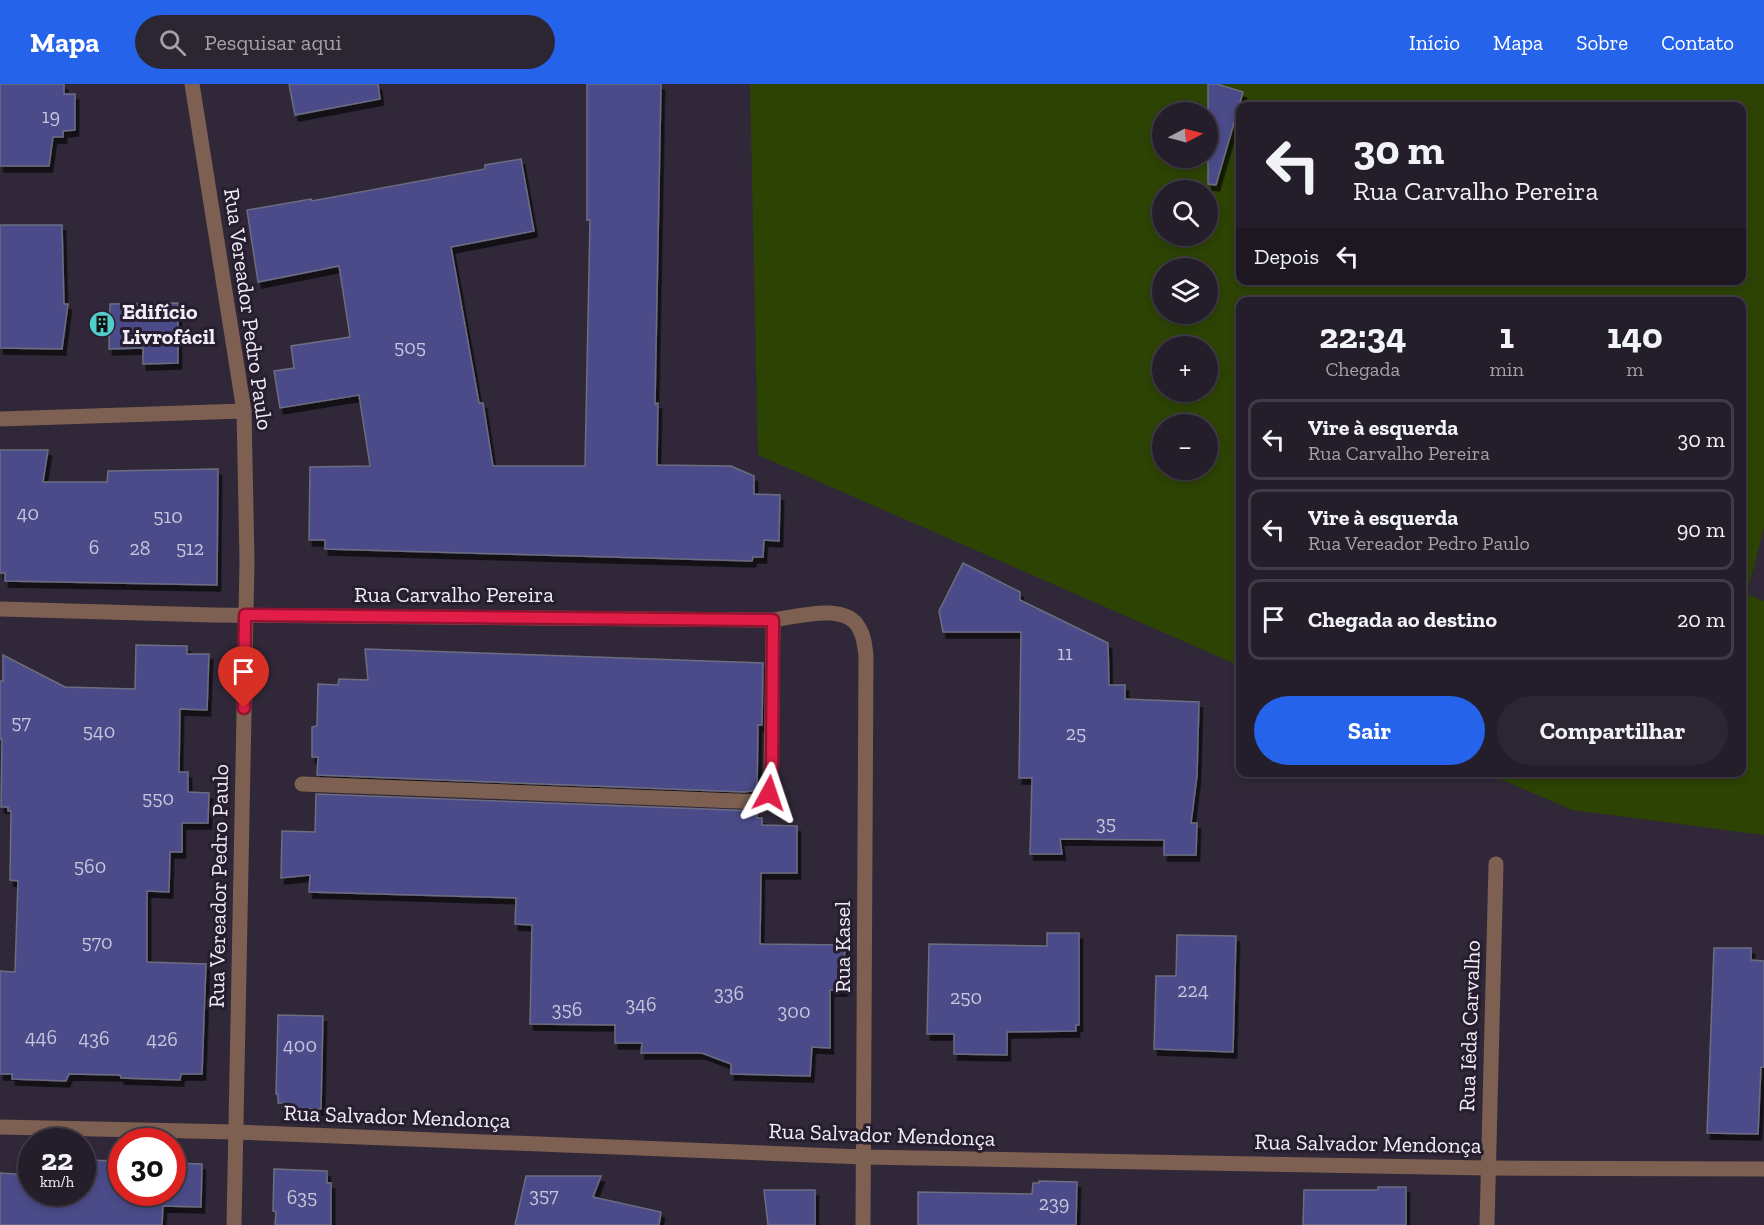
<!DOCTYPE html>
<html lang="pt">
<head>
<meta charset="utf-8">
<style>
  body { margin:0; font-family:"Zilla Slab",serif; background:#2c2632; color:#f1f3f6; height:100vh; display:flex; flex-direction:column; font-size:22px; white-space:nowrap }
  * { box-sizing:border-box; margin:0 }
  p { font-size:20px; color:#a3a2a8 }
  .icon { flex:none; width:33px; height:33px; fill:none; stroke:currentColor; stroke-width:2; stroke-linecap:round; stroke-linejoin:round }
  .map { position:relative; flex:1; overflow:hidden }
  .drawer { position:absolute; left:1236px; top:213px; width:510px; height:480px; display:flex; flex-direction:column; background:#241d2a; border-radius:12px; box-shadow:0 3px 9px #0003,0 0 0 2px #413b47 }
  .drawer>* { flex:none }
  .hud { position:absolute; left:1236px; top:18px; width:510px; height:183px; border-radius:12px; box-shadow:0 3px 9px #0003,0 0 0 2px #413b47; background:#241d2a; color:#f1f3f6; overflow:hidden }
  .needle { width:39px; rotate:84deg }
  .tools { position:absolute; left:1152px; top:18px; display:grid; gap:12px }
  .tools a { display:grid; place-items:center; width:66px; height:66px; border-radius:50%; background:#241d2a; box-shadow:0 3px 9px #0003,0 0 0 2px #413b47; font-size:30px }
  .speed { position:absolute; left:18px; top:1044px; display:flex; gap:12px; font-size:30px; font-weight:700; text-align:center }
  .speed>* { display:grid; place-content:center; width:78px; height:78px; border-radius:50%; background:#241d2a; box-shadow:0 3px 9px #0003,0 0 0 2px #413b47; line-height:1 }
  .speed small { font-size:15px; font-weight:400 }
  .speed .limit { border:9px solid #d22; background:#fff; color:#111 }
  .pin { position:absolute; display:grid; place-items:center; width:51px; height:51px; color:#fff; margin:-62px -26px; border-radius:50% 50% 50% 0; rotate:-45deg; box-shadow:0 0 6px #0007 }
  .pin .icon { rotate:45deg }
  .me { position:absolute; width:66px; margin:-33px; rotate:5deg; stroke-linejoin:round; filter:drop-shadow(0 0 4px #0008) }
  .turn { display:flex; align-items:center; gap:21px; height:126px; padding:0 18px; font-size:27px }
  .turn .icon { width:78px; height:78px; stroke-width:2.5 }
  .turn b { display:block; font-size:42px; line-height:51px }
  .then { display:flex; align-items:center; height:57px; padding:0 18px; background:#0003; gap:12px; font-size:22px }
  .eta { display:flex; justify-content:space-evenly; align-items:center; height:102px; text-align:center }
  .eta b { font-size:36px; font-weight:700; line-height:42px }
  .cta { display:flex; gap:12px; margin-top:auto; padding:12px 18px }
  .cta a { flex:1; height:69px; border-radius:36px; background:#2563eb; color:#fff; font-size:24px; font-weight:700; line-height:69px; text-align:center }
  .cta a+a { background:#2c2632; color:#f1f3f6 }
  ul { padding:0; list-style:none }
  li { display:flex; align-items:center; gap:18px; height:81px; margin:0 12px 9px; padding:0 6px; border:3px solid #413b47; border-radius:12px }
  li div { flex:1 }
  li b { display:block; font-size:22px }
  li em { font-style:normal }
  header { display:flex; align-items:center; gap:36px; box-sizing:border-box; height:84px; padding:0 30px; background:#2563eb; color:#fff }
  header strong { font-size:28px }
  nav { display:flex; gap:33px; margin-inline-start:auto; font-size:21px }
  .search { width:420px; height:54px; background:#2c2632; display:flex; align-items:center; gap:15px; box-sizing:border-box; padding:0 21px; border-radius:33px; color:#a3a2a8; font-size:22px }
  .map>svg:first-child { display:block }
  .green { fill:#2c4304; fill-rule:evenodd }
  .building { fill:#4c4b89; stroke:#6c6d81; stroke-width:1.5; filter:url(#shadow) }
  .lines { fill:none; stroke-linecap:round; stroke-linejoin:round }
  .street { stroke:#7d6051; stroke-width:15 }
  .route-casing { stroke:#92132f; stroke-width:15 }
  .route { stroke:#e11d48; stroke-width:10 }
  .labels { text-anchor:middle; stroke-width:6; stroke-linejoin:round; paint-order:stroke }
  .number-label { font-size:20px; fill:#c8c4dc }
  .street-label { font-size:22px; fill:#f2ecf7; stroke:#261e2e }
  .poi-label { font-size:22px; font-weight:bold; fill:#f2ecf7; stroke:#261e2e; text-anchor:start }
</style>
</head>
<body>
<header>
<strong>Mapa</strong>
<div class="search"><svg class="icon" aria-label="search" viewBox="0 0 24 24"><circle cx="10" cy="10" r="6"/><path d="M15 15l6 6"/></svg>Pesquisar aqui</div>
<nav><a>Início</a><a>Mapa</a><a>Sobre</a><a>Contato</a></nav>
</header>
<div class="map">
<svg width="1764" height="1141" viewBox="0 0 1764 1141">
  <defs>
    <filter id="shadow"><feDropShadow dx="3.5" dy="6" stdDeviation="0" flood-color="#0009"/></filter>
  </defs>
  <rect width="100%" height="100%" fill="#302738"/>
  <!-- green -->
  <path class="green" d="M 750,0 L 1764,0 L 1764,443 L 1747,510 L 1764,517 L 1764,751 L 1572,726 L 1486,689 L 1742,688 L 1742,218 L 1240,218 L 1240,582 L 758,371 ZM 1240,22 L 1742,22 L 1742,196 L 1240,196 ZM 1162,28 L 1208,28 L 1208,74 L 1162,74 ZM 1162,106 L 1208,106 L 1208,152 L 1162,152 ZM 1162,184 L 1208,184 L 1208,230 L 1162,230 ZM 1162,262 L 1208,262 L 1208,308 L 1162,308 ZM 1162,340 L 1208,340 L 1208,386 L 1162,386 Z"/>
  <!-- building -->
  <g class="building">
    <path d="M 0,0 L 64,0 L 64,10 L 75,10 L 75,46 L 63,47 L 63,53 L 53,53 L 49,82 L 0,82 Z"/>
    <path d="M 289,0 L 378,0 L 380,15 L 295,31 Z"/>
    <path d="M 587,0 L 661,0 L 655,320 L 658,319 L 657,381 L 731,382 L 754,392 L 754,410 L 780,411 L 779,457 L 764,456 L 763,473 L 753,473 L 752,477 L 325,465 L 325,456 L 309,456 L 310,383 L 370,382 L 359,311 L 280,324 L 274,287 L 294,284 L 291,262 L 350,253 L 339,182 L 258,198 L 247,126 L 311,115 L 312,117 L 485,85 L 485,81 L 521,75 L 534,147 L 451,163 L 479,319 L 483,319 L 493,382 L 585,382 L 590,136 L 587,136 Z"/>
    <path d="M 1208,0 L 1217,0 L 1243,8 L 1216,101 L 1208,100 Z"/>
    <path d="M 0,141 L 62,141 L 64,220 L 68,220 L 62,265 L 0,264 Z"/>
    <path d="M 178,219 L 178,279 L 143,280 L 143,264 L 109,265 L 110,220 Z"/>
    <path d="M 0,366 L 48,366 L 43,398 L 107,398 L 108,387 L 218,385 L 217,501 L 5,497 L 5,489 L 0,489 Z"/>
    <path d="M 963,479 L 1020,508 L 1020,516 L 1108,559 L 1109,601 L 1125,601 L 1125,615 L 1199,618 L 1197,692 L 1191,739 L 1197,739 L 1196,771 L 1164,771 L 1164,756 L 1060,755 L 1062,770 L 1030,770 L 1032,694 L 1019,694 L 1021,548 L 943,548 L 939,527 Z"/>
    <path d="M 136,561 L 187,562 L 187,570 L 209,570 L 207,626 L 180,625 L 179,688 L 188,688 L 188,708 L 209,709 L 208,739 L 182,739 L 182,768 L 170,768 L 169,808 L 147,807 L 147,878 L 206,880 L 202,990 L 181,990 L 180,996 L 121,994 L 120,991 L 69,990 L 66,997 L 12,995 L 12,990 L 0,990 L 0,887 L 15,888 L 18,797 L 10,796 L 11,727 L 8,727 L 8,723 L 1,723 L 2,655 L 0,655 L 0,597 L 3,597 L 3,571 L 65,603 L 135,605 Z"/>
    <path d="M 365,565 L 763,579 L 762,641 L 758,641 L 757,706 L 745,708 L 317,691 L 318,673 L 312,673 L 312,643 L 317,642 L 318,600 L 338,601 L 339,595 L 368,596 Z"/>
    <path d="M 316,710 L 757,727 L 757,734 L 762,734 L 762,741 L 797,742 L 797,789 L 761,789 L 760,860 L 845,861 L 844,906 L 830,906 L 830,964 L 812,963 L 810,992 L 731,990 L 731,980 L 702,969 L 641,969 L 642,959 L 615,959 L 615,941 L 530,940 L 532,841 L 515,840 L 516,814 L 309,808 L 310,791 L 281,794 L 282,747 L 315,748 Z"/>
    <path d="M 1047,849 L 1079,849 L 1079,941 L 1076,941 L 1076,947 L 1007,948 L 1007,971 L 954,970 L 954,950 L 927,950 L 929,860 L 1047,862 Z"/>
    <path d="M 1177,851 L 1236,852 L 1233,968 L 1154,965 L 1156,892 L 1176,892 Z"/>
    <path d="M 1714,864 L 1751,864 L 1751,876 L 1764,877 L 1764,983 L 1761,983 L 1758,1050 L 1707,1049 Z"/>
    <path d="M 278,931 L 323,932 L 321,1025 L 282,1024 L 283,1019 L 278,1019 L 278,1010 L 276,1010 Z"/>
    <path d="M 30,1074 L 32,1074 L 32,1108 L 82,1108 L 82,1076 L 122,1077 L 122,1108 L 172,1108 L 172,1079 L 202,1080 L 201,1123 L 163,1122 L 162,1141 L 0,1141 L 0,1089 L 30,1091 Z"/>
    <path d="M 274,1085 L 327,1087 L 327,1099 L 331,1099 L 331,1141 L 275,1141 L 276,1128 L 273,1127 Z"/>
    <path d="M 526,1092 L 601,1092 L 593,1113 L 661,1128 L 659,1141 L 515,1141 Z"/>
    <path d="M 1039,1097 L 1077,1098 L 1076,1141 L 918,1141 L 918,1108 L 1032,1110 L 1033,1099 L 1039,1099 Z"/>
    <path d="M 1378,1103 L 1406,1103 L 1406,1141 L 1303,1141 L 1304,1106 L 1378,1106 Z"/>
    <path d="M 764,1106 L 815,1106 L 815,1141 L 768,1141 Z"/>
  </g>
  <g class="lines">
    <!-- street -->
    <g class="street">
      <path d="M 192,0 L 244,327 L 247,477 L 234,1141"/>
      <path d="M 0,335 L 244,327"/>
      <path d="M 0,525 L 212,531 L 773,536 C 796,533 846,518 859,544 C 864,552 865,562 866,572 L 863,1141"/>
      <path d="M 302,700 L 738,717 C 756,718 767,719 771,699 L 773,536"/>
      <path d="M 0,1043 L 236,1048 L 863,1073 L 1488,1084 L 1764,1085"/>
      <path d="M 1487,1141 L 1496,780"/>
    </g>
  </g>
  <g class="lines">
    <defs>
      <path id="route" d="M 244,624 L 245,531 L 773,536 L 772,681 L 769,709"/>
    </defs>
    <!-- route casing -->
    <use href="#route" class="route-casing"/>
    <!-- route -->
    <use href="#route" class="route"/>
  </g>
  <!-- icons -->
  <defs>
    <symbol id="building-disc" viewBox="-11 -11 22 22"><circle r="9.5" fill="#53cdc9" stroke="#261e2e"/><path d="M-4-6H4V6H1V3H-1V6H-4ZM-2.5-4.3h1.7v1.8h-1.7ZM.8-4.3h1.7v1.8H.8ZM-2.5-1h1.7V.8h-1.7ZM.8-1h1.7V.8H.8Z" fill="#111"/></symbol>
  </defs>
  <g fill-rule="evenodd">
    <use href="#building-disc" x="87" y="225" width="30" height="30"/>
  </g>
  <g class="labels">
    <!-- number labels -->
    <g class="number-label">
      <text x="51" y="39">19</text>
      <text x="410" y="270">505</text>
      <text x="28" y="436">40</text>
      <text x="168" y="439">510</text>
      <text x="94" y="470">6</text>
      <text x="140" y="471">28</text>
      <text x="190" y="471">512</text>
      <text x="1065" y="576">11</text>
      <text x="21" y="645">57</text>
      <text x="99" y="654">540</text>
      <text x="1076" y="656">25</text>
      <text x="158" y="721">550</text>
      <text x="1106" y="746">35</text>
      <text x="90" y="789">560</text>
      <text x="97" y="865">570</text>
      <text x="1193" y="913">224</text>
      <text x="729" y="916">336</text>
      <text x="966" y="920">250</text>
      <text x="641" y="927">346</text>
      <text x="567" y="932">356</text>
      <text x="794" y="934">300</text>
      <text x="41" y="960">446</text>
      <text x="94" y="961">436</text>
      <text x="162" y="962">426</text>
      <text x="300" y="968">400</text>
      <text x="544" y="1118">357</text>
      <text x="302" y="1120">635</text>
      <text x="1054" y="1126">239</text>
    </g>
    <!-- street labels -->
    <g class="street-label">
      <text transform="translate(249 225) rotate(82)" y="8">Rua Vereador Pedro Paulo</text>
      <text x="454" y="518">Rua Carvalho Pereira</text>
      <text transform="translate(218 802) rotate(-89)" y="8">Rua Vereador Pedro Paulo</text>
      <text transform="translate(842 863) rotate(-90)" y="8">Rua Kasel</text>
      <text transform="translate(1469 942) rotate(-88)" y="8">Rua Iêda Carvalho</text>
      <text transform="translate(397 1032) rotate(2)" y="8">Rua Salvador Mendonça</text>
      <text transform="translate(882 1050) rotate(2)" y="8">Rua Salvador Mendonça</text>
      <text transform="translate(1368 1059) rotate(1)" y="8">Rua Salvador Mendonça</text>
    </g>
    <!-- poi labels -->
    <g class="poi-label">
      <text x="122" y="235">Edifício<tspan x="122" dy="25">Livrofácil</tspan></text>
    </g>
  </g>
</svg>
<div class="tools">
<a><svg class="needle" viewBox="-14 -14 28 28"><path d="M0-13l5 13h-10z" fill="#e53935"/><path d="M0 13l5-13h-10z" fill="#a3a2a8"/></svg></a>
<a><svg class="icon" aria-label="search" viewBox="0 0 24 24"><circle cx="10" cy="10" r="6"/><path d="M15 15l6 6"/></svg></a>
<a><svg class="icon" aria-label="layers" viewBox="0 0 24 24"><path d="M12 4l9 5-9 5-9-5zM3 14l9 5 9-5"/></svg></a>
<a>+</a>
<a>−</a>
</div>
<div class="speed"><div>22<small>km/h</small></div><div class="limit">30</div></div>
<div class="pin" style="left:244px;top:624px;background:#d93025"><svg class="icon" aria-label="arrive" viewBox="0 0 24 24"><path d="M6 21V4h12l-3 4 3 4H6"/></svg></div>
<svg class="me" style="left:769px;top:709px" viewBox="-20 -20 40 40"><path d="M0-17L14 15 0 8-14 15z" fill="#e11d48" stroke="#fff" stroke-width="4"/></svg>
<div class="hud">
<div class="turn"><svg class="icon" aria-label="left" viewBox="0 0 24 24"><path d="M17 20v-9H6M10 6l-5 5 5 5"/></svg><div><b>30 m</b>Rua Carvalho Pereira</div></div>
<div class="then">Depois<svg class="icon" aria-label="left" viewBox="0 0 24 24"><path d="M17 20v-9H6M10 6l-5 5 5 5"/></svg></div>
</div>
<section class="drawer">
<div class="eta">
<div><b>22:34</b><p>Chegada</p></div>
<div><b>1</b><p>min</p></div>
<div><b>140</b><p>m</p></div>
</div>
<ul>
<li><svg class="icon" aria-label="left" viewBox="0 0 24 24"><path d="M17 20v-9H6M10 6l-5 5 5 5"/></svg><div><b>Vire à esquerda</b><p>Rua Carvalho Pereira</p></div><em>30 m</em></li>
<li><svg class="icon" aria-label="left" viewBox="0 0 24 24"><path d="M17 20v-9H6M10 6l-5 5 5 5"/></svg><div><b>Vire à esquerda</b><p>Rua Vereador Pedro Paulo</p></div><em>90 m</em></li>
<li><svg class="icon" aria-label="arrive" viewBox="0 0 24 24"><path d="M6 21V4h12l-3 4 3 4H6"/></svg><div><b>Chegada ao destino</b></div><em>20 m</em></li>
</ul>
<div class="cta"><a>Sair</a><a>Compartilhar</a></div>
</section>
</div>
</body>
</html>
